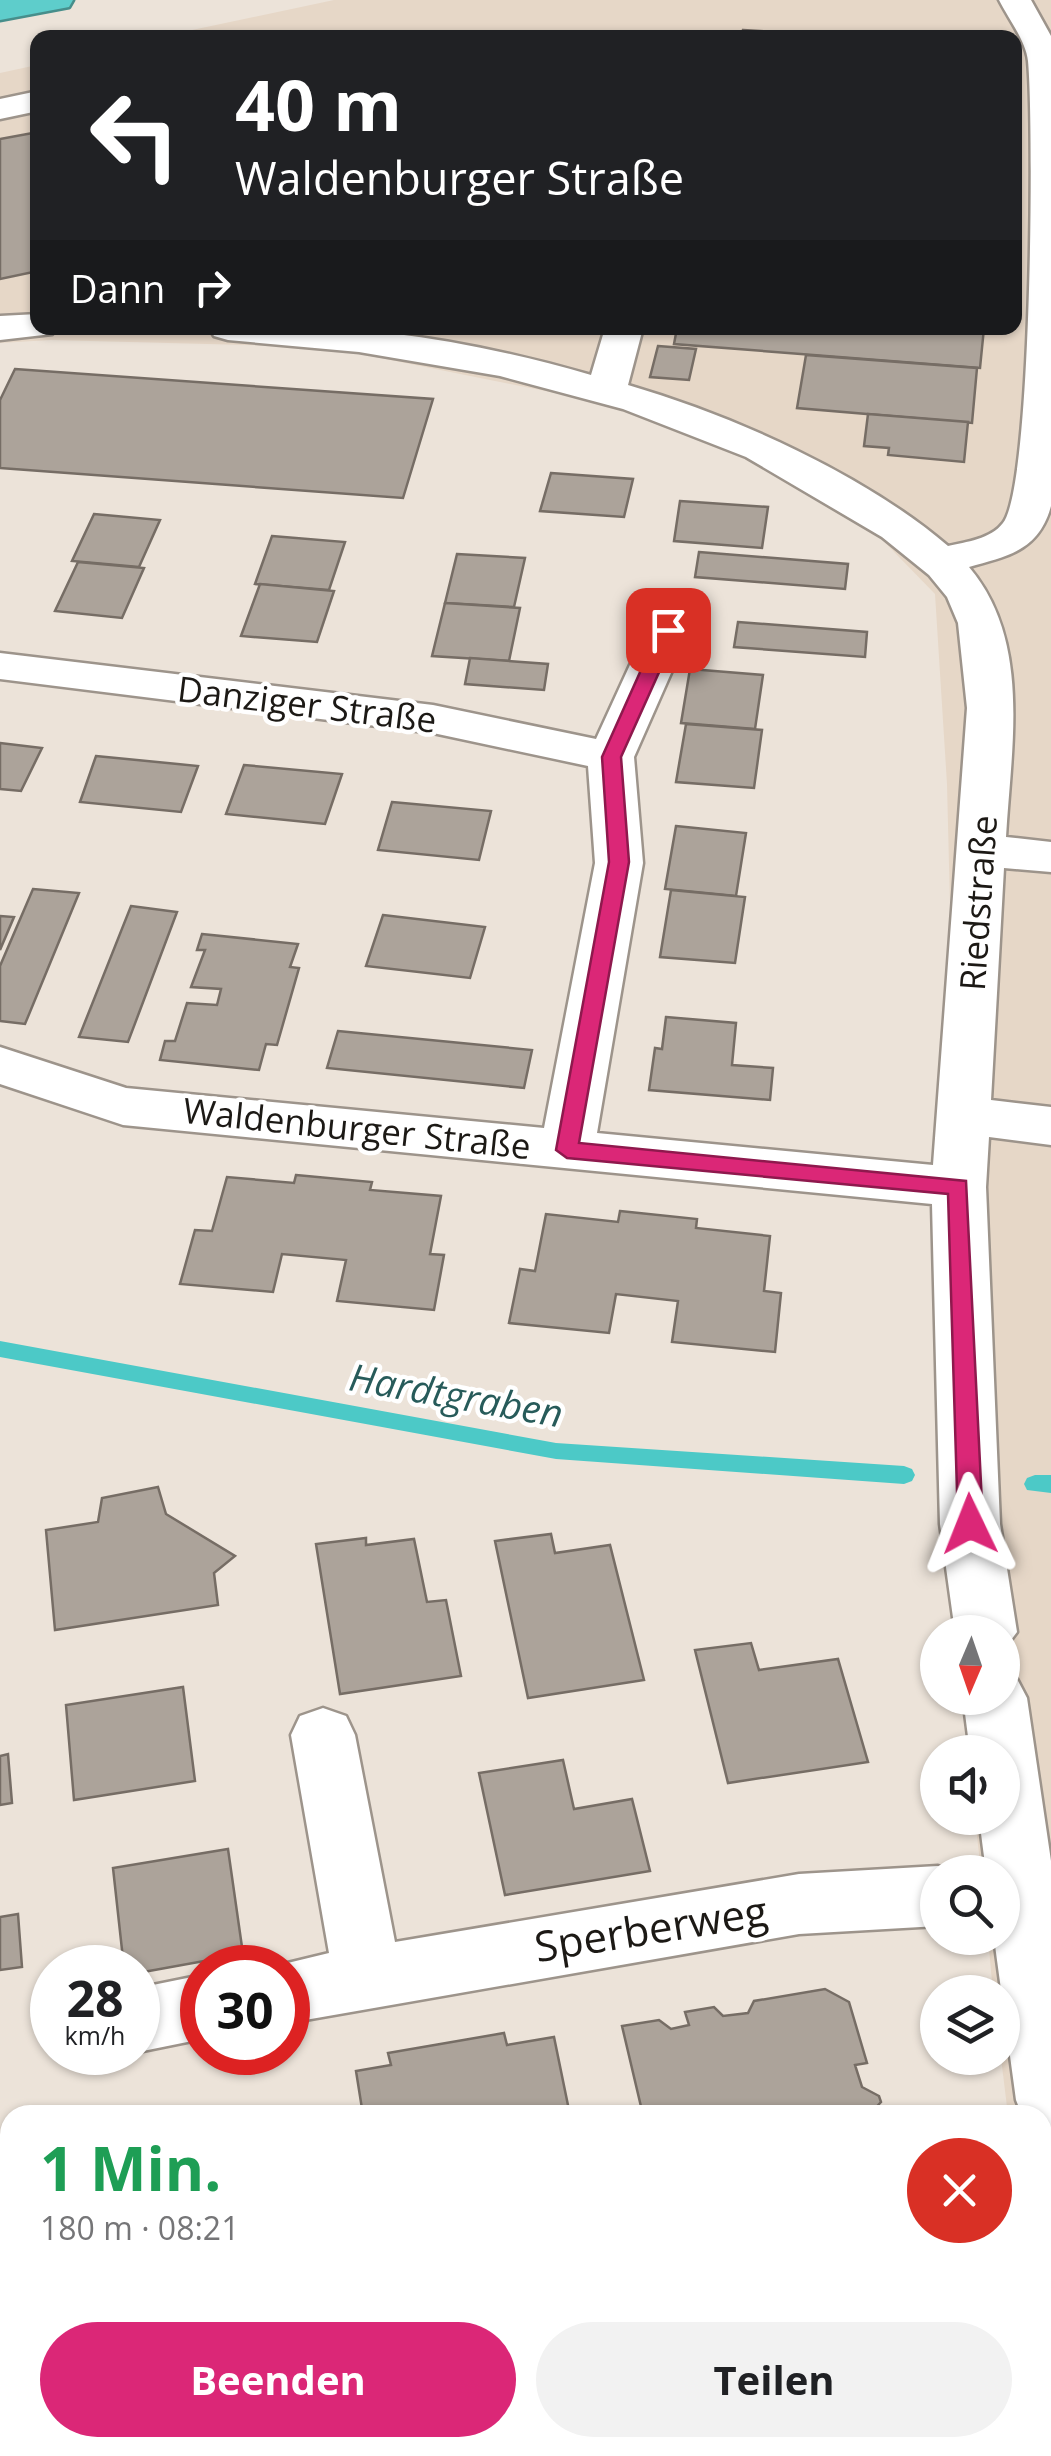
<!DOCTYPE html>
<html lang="de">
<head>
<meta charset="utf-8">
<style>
  body { margin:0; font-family:"Open Sans",sans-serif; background:#f2f2f2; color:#202124; height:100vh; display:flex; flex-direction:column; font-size:38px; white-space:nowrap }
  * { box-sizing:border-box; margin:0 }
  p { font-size:32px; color:#757577 }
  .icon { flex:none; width:55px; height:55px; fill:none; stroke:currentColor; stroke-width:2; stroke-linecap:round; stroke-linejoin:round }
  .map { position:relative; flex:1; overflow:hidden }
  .sheet { position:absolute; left:0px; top:2105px; width:1052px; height:352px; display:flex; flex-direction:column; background:#fff; border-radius:30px 30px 0 0; box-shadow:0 2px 8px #0004 }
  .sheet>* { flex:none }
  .hud { position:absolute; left:30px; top:30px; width:992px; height:305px; border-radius:20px; box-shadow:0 2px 8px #0004; background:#202124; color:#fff; overflow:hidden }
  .needle { width:65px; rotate:182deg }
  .tools { position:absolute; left:920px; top:1615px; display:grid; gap:20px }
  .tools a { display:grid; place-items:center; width:100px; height:100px; border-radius:50%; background:#fff; box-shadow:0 2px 8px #0004; font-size:50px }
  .speed { position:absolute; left:30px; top:1945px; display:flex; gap:20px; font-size:50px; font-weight:700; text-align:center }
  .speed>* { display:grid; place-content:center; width:130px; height:130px; border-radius:50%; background:#fff; box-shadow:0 2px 8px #0004; line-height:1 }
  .speed small { font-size:25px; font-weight:400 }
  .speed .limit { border:15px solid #d22; background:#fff; color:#111 }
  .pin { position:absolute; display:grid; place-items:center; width:85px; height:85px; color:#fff; margin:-42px; border-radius:20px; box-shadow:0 5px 15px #0006 }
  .me { position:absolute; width:110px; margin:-55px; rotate:358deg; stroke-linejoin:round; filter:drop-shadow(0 0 8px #0008) }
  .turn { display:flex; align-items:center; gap:35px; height:210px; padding:0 40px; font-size:45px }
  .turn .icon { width:130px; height:130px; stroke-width:2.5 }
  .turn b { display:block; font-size:70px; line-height:85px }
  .then { display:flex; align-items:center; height:95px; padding:0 40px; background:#0003; gap:20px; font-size:38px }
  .round { display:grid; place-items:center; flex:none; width:105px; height:105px; border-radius:52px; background:#f2f2f2 }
  .overview { display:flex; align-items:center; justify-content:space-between; height:170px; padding:0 40px }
  h1 { font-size:60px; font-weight:700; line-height:75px; color:#1e9e55 }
  .cta { display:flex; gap:20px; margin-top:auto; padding:20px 40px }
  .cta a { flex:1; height:115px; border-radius:60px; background:#db2777; color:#fff; font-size:40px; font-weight:700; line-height:115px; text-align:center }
  .cta a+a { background:#f2f2f2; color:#202124 }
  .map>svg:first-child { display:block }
  .built { fill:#e6d7c7 }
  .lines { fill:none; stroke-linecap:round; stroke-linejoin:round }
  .stream { fill:#4cc9c7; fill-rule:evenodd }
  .building { fill:#aca39a; stroke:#766d65; stroke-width:2.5 }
  .minor-casing { stroke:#9d948b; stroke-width:5 }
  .highway-casing { stroke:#478e8b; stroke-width:5 }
  .minor { fill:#fff; fill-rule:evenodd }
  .highway { fill:#5ecdcb; fill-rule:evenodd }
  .route { fill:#db2777; stroke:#8e194d; stroke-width:2.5 }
  .labels { text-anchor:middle; stroke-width:9; stroke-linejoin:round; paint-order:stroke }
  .street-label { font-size:35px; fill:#1c1915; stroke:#fff }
  .water-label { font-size:38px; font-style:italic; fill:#275b5a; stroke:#fff }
  .near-street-label { font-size:42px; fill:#1c1915; stroke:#fff }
</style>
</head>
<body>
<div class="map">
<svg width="1051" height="2456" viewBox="0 0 1051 2456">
  <rect width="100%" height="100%" fill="#ece3d9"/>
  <!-- built -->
  <path class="built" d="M 334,0 L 1051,0 L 1051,2456 L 1042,2398 L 1042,2115 L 1008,2115 L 1001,2058 L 1002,1992 L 993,1992 L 988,1938 L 1002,1938 L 1002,1872 L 981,1872 L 975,1818 L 1002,1818 L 1002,1752 L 969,1752 L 963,1698 L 1002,1698 L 1002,1632 L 957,1632 L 943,1498 L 955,1106 L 947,784 L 935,594 L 862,519 L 670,416 L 326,347 L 51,340 L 0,343 L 0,73 L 37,65 L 38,328 L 1015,328 L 1015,38 L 159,37 Z"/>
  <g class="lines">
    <!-- stream -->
    <g class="stream">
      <path d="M 0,1341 L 556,1443 L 904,1466 L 912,1469 L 915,1475 L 912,1481 L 904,1484 L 556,1459 L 0,1357 Z"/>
      <path d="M 1035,1475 L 1051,1475 L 1051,1493 L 1027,1490 L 1024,1484 L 1027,1478 Z"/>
    </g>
  </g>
  <!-- building -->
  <g class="building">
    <path d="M 743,30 L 876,38 L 742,38 Z"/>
    <path d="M 38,132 L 38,271 L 0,279 L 0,139 Z"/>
    <path d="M 677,328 L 984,328 L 980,368 L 674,344 Z"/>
    <path d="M 658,346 L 696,349 L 689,380 L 650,377 Z"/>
    <path d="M 806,355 L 977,368 L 972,423 L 797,408 Z"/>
    <path d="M 15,369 L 433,399 L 403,498 L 0,468 L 0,400 Z"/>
    <path d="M 868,414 L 968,422 L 964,462 L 888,455 L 889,448 L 864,446 Z"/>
    <path d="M 551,473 L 633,479 L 624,517 L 540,511 Z"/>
    <path d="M 680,501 L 768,507 L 762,548 L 674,541 Z"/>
    <path d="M 94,514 L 160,520 L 139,567 L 72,561 Z"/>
    <path d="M 272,536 L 345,542 L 329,590 L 255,584 Z"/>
    <path d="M 699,552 L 848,564 L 845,589 L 695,577 Z"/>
    <path d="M 457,554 L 525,558 L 514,607 L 445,603 Z"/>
    <path d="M 78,562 L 144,568 L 122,618 L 55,611 Z"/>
    <path d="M 260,584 L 334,591 L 317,642 L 241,636 Z"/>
    <path d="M 445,603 L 520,608 L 509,661 L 432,656 Z"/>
    <path d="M 738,622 L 867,632 L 865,657 L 734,647 Z"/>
    <path d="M 470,658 L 548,664 L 544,690 L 465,684 Z"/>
    <path d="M 690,669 L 763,675 L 755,729 L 681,723 Z"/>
    <path d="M 686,724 L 762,730 L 754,788 L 676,782 Z"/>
    <path d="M 0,743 L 42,748 L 21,791 L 0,789 Z"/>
    <path d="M 96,756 L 198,766 L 181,812 L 80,802 Z"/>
    <path d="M 244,765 L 342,774 L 325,824 L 226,814 Z"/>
    <path d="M 392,802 L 491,811 L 479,860 L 378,850 Z"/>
    <path d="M 676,826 L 746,833 L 736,896 L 665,889 Z"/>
    <path d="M 33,889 L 79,893 L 25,1024 L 0,1021 L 0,966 Z"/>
    <path d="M 671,890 L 745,897 L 735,963 L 660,957 Z"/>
    <path d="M 131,906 L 177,912 L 128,1042 L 79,1037 Z"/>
    <path d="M 383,915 L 485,927 L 470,978 L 366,966 Z"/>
    <path d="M 0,916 L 14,917 L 0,950 Z"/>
    <path d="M 202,934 L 298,944 L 290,967 L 299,968 L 277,1045 L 266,1044 L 259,1070 L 160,1060 L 165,1041 L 175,1041 L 187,1003 L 217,1005 L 221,989 L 191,987 L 205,950 L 197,950 Z"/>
    <path d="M 666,1017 L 736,1023 L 732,1065 L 773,1068 L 770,1100 L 649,1090 L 655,1048 L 662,1049 Z"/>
    <path d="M 338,1031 L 532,1050 L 524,1088 L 327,1068 Z"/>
    <path d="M 296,1175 L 372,1182 L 370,1190 L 441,1196 L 430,1254 L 444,1255 L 434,1310 L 337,1301 L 346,1260 L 282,1254 L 273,1292 L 180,1284 L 195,1230 L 212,1231 L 227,1177 L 294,1183 Z"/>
    <path d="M 620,1211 L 697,1219 L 696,1228 L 770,1236 L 764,1291 L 781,1293 L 775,1352 L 672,1342 L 678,1301 L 616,1294 L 609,1333 L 509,1323 L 520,1269 L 535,1271 L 546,1214 L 618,1222 Z"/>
    <path d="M 158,1487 L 166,1514 L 235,1556 L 214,1573 L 218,1605 L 55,1630 L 46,1530 L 98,1522 L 102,1498 Z"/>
    <path d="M 551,1534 L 555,1553 L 610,1545 L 644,1680 L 528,1698 L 495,1541 Z"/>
    <path d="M 366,1538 L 366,1545 L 414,1539 L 427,1602 L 446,1600 L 461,1676 L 340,1694 L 316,1544 Z"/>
    <path d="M 751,1643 L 759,1670 L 838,1659 L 868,1762 L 728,1783 L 695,1650 Z"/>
    <path d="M 183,1687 L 195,1781 L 74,1800 L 66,1705 Z"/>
    <path d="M 8,1754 L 12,1803 L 0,1805 L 0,1756 Z"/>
    <path d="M 563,1760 L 574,1809 L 632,1799 L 650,1871 L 505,1895 L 479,1773 Z"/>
    <path d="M 228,1849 L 243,1954 L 138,1973 L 138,1968 L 124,1968 L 113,1868 Z"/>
    <path d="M 18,1914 L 22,1967 L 0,1970 L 0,1917 Z"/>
    <path d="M 825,1989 L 849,2002 L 867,2063 L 855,2065 L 862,2087 L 879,2096 L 881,2102 L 869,2115 L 643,2115 L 622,2026 L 659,2020 L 671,2029 L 689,2025 L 685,2012 L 714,2007 L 723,2016 L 748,2013 L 754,2001 Z"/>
    <path d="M 504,2033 L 507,2045 L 554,2037 L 570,2115 L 363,2115 L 356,2071 L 391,2065 L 388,2053 Z"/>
    <path d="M 5,2364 L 10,2431 L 0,2433 L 0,2365 Z"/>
    <path d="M 90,2448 L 326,2448 L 327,2456 L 90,2456 Z"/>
    <path d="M 413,2448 L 488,2448 L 489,2456 L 414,2456 Z"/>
    <path d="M 488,2448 L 563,2448 L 565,2456 L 489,2456 Z"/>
    <path d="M 563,2448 L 640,2448 L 641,2456 L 565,2456 Z"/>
    <path d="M 734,2448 L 846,2448 L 848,2456 L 736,2456 Z"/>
    <path d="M 846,2448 L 936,2448 L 893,2456 L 848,2456 Z"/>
  </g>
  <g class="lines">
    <defs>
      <g id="minor">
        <path d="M 999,0 L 1031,0 L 1051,36 L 1051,506 C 1039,550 1009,556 969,567 C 1032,641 1011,747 1006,837 L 1051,842 L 1051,872 L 1004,868 L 991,1100 L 1051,1107 L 1051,1145 L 989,1137 L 986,1187 L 1000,1524 L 1017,1632 L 1002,1652 L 1002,1632 L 955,1632 L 940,1524 L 932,1204 L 123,1125 L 0,1084 L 0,1047 L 126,1088 L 544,1128 L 595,863 L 588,766 L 433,733 L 0,679 L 0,653 L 433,705 L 596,739 L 646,630 L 652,621 L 668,617 L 684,621 L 690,630 L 634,757 L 643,863 L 597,1133 L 933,1165 L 967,708 L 958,623 L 947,597 L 929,575 L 882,537 L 746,457 L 623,409 L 500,376 L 359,352 L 228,340 L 214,336 L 209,328 C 337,319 467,339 591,375 L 605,328 L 643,328 L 628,385 C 734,416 864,474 948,546 C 966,542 991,539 1003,523 C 1032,487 1034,123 1028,61 C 1026,41 1008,18 999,0 Z"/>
        <path d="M 38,91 L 38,111 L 0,119 L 0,99 Z"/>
        <path d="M 38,314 L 38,328 L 56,328 L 52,334 L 0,340 L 0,316 Z"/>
        <path d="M 1002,1674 L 1017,1679 L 1027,1698 L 1051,1861 L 1051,2133 L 1042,2130 L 1042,2115 L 1022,2115 L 1016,2100 L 994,1938 L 1002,1938 L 1002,1872 L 986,1872 L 979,1818 L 1002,1818 L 1002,1752 L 970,1752 L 963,1698 L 1002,1698 Z"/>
        <path d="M 323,1708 L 346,1716 L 355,1735 L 395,1942 L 799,1874 L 938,1866 L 956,1872 L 938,1872 L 938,1926 L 799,1934 L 288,2023 L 288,1968 L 267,1968 L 329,1953 L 291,1735 L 300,1716 Z"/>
        <path d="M 202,1975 L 202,2039 L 138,2052 L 138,1988 Z"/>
      </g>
      <path id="highway" d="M 0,0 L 73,0 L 69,7 L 0,20 Z"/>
    </defs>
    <!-- minor casing -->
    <use href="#minor" class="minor-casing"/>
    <!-- highway casing -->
    <use href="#highway" class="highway-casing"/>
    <!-- minor -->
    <use href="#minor" class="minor"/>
    <!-- highway -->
    <use href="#highway" class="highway"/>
  </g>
  <!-- route -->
  <path class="route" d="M 668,625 L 678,630 L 621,757 L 629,862 L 579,1143 L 966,1181 L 983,1524 L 979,1531 L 970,1534 L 958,1524 L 948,1194 L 567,1158 L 556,1150 L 609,862 L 602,757 L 659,630 Z"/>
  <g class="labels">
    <!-- street labels -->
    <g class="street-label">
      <text transform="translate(307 705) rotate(7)" y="12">Danziger Straße</text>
      <text transform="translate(979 903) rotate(-86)" y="12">Riedstraße</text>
      <text transform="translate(357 1129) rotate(6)" y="12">Waldenburger Straße</text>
    </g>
    <!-- water labels -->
    <g class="water-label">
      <text transform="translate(456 1396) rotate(10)" y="13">Hardtgraben</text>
    </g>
    <!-- near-street labels -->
    <g class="near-street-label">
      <text transform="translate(651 1929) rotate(-9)" y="15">Sperberweg</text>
    </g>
  </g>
</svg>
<div class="tools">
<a><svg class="needle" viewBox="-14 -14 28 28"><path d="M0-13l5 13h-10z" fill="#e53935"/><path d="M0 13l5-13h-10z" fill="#757577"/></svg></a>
<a><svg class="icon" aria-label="sound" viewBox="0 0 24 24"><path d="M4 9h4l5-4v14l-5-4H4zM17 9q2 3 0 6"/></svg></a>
<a><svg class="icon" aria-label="search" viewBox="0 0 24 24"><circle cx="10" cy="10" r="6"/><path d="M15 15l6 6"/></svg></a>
<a><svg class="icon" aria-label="layers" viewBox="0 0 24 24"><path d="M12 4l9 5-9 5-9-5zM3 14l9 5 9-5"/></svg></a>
</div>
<div class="speed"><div>28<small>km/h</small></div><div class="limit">30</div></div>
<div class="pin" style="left:668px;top:630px;background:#d93025"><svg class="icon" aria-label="arrive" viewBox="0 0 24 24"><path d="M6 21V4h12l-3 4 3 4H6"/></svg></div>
<svg class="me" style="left:970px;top:1524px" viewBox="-20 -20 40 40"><path d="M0-17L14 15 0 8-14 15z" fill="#db2777" stroke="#fff" stroke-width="4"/></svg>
<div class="hud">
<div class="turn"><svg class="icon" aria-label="left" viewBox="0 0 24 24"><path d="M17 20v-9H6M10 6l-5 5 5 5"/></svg><div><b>40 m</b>Waldenburger Straße</div></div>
<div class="then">Dann<svg class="icon" aria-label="right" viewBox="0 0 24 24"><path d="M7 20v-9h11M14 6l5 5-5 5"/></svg></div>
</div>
<section class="sheet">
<div class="overview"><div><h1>1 Min.</h1><p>180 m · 08:21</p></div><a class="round" style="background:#d93025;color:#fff"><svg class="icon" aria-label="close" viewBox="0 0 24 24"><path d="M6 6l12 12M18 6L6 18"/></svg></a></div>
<div class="cta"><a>Beenden</a><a>Teilen</a></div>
</section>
</div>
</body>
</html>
